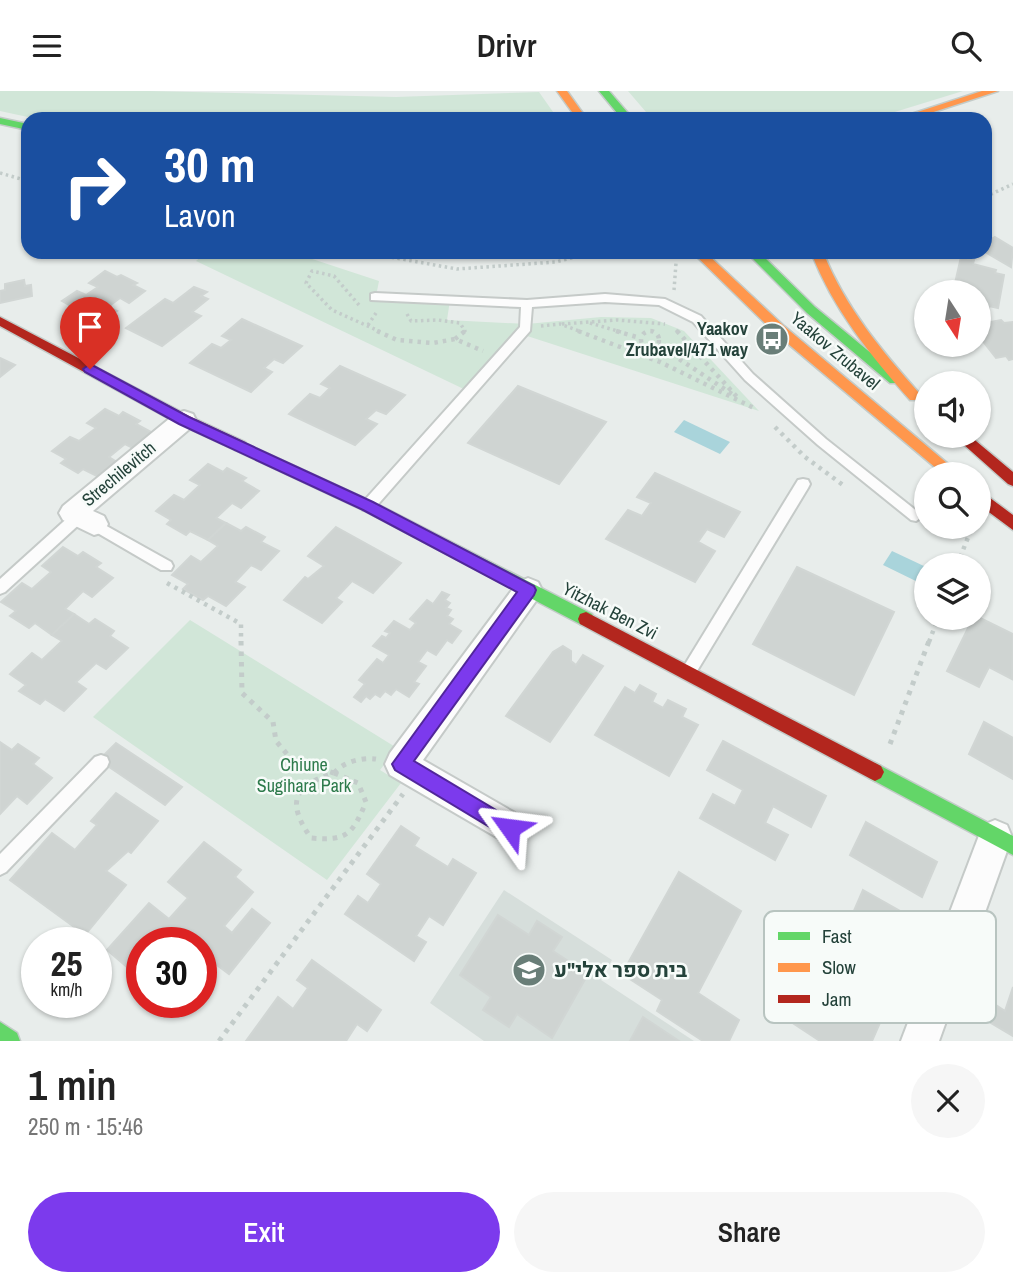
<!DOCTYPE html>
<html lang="en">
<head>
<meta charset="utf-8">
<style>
  body { margin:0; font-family:"Archivo Narrow",Heebo,sans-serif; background:#f6f6f6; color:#222; height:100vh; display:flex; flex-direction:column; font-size:26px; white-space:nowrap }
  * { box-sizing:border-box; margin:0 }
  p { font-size:23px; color:#767676 }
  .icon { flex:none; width:38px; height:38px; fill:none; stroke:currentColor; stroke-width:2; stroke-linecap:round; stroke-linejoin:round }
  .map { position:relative; height:950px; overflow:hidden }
  .sheet { display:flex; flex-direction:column; background:#fff; flex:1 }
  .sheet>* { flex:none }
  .top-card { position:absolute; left:21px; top:21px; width:971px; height:147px; border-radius:21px; box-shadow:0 2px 5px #0004; background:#1a4fa0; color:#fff; overflow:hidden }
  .needle { width:46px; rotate:168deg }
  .tools { position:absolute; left:914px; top:189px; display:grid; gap:14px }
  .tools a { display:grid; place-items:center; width:77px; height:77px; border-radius:50%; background:#fff; box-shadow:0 2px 5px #0004; font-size:35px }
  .speed { position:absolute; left:21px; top:836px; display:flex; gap:14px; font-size:35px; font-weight:700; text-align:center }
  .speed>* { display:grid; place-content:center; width:91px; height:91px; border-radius:50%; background:#fff; box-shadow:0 2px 5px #0004; line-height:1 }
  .speed small { font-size:18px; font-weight:400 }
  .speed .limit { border:10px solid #d22; background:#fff; color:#111 }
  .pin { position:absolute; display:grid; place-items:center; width:60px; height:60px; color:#fff; margin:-72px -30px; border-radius:50% 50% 50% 0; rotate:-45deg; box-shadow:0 0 7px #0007 }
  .pin .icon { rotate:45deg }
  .me { position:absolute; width:77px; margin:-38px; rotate:301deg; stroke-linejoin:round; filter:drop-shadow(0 0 5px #0008) }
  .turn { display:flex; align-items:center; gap:24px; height:147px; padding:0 28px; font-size:32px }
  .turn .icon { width:91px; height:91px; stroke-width:2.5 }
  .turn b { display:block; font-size:49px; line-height:60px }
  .round { display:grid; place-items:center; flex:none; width:74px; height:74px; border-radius:37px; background:#f6f6f6 }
  .overview { display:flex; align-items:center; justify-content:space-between; height:119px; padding:0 28px }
  h1 { font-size:42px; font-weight:600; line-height:52px }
  .cta { display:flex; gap:14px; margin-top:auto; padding:14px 28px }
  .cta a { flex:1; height:80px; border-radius:42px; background:#7c3aed; color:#fff; font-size:28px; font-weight:600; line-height:80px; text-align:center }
  .cta a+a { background:#f6f6f6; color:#222 }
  header { display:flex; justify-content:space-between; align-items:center; height:91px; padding:0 28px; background:#fff; font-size:32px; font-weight:600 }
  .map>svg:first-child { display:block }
  .built { fill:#d6dedb }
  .green { fill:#d1e6d8 }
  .water { fill:#a9d4db }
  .building { fill:#cfd4d2; stroke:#d1d6d4; stroke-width:2 }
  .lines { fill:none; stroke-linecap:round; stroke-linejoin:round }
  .lane-casing { stroke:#c5cac8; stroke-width:4 }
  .street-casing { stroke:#c5cac8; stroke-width:4 }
  .fast-casing { stroke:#c3cbc8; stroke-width:3 }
  .slow-casing { stroke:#c3cbc8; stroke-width:3 }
  .jam-casing { stroke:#c3cbc8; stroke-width:3 }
  .path-far2 { stroke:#c3ccca; stroke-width:3.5; stroke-dasharray:2.5 3.5; stroke-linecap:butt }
  .path-far1 { stroke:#c3ccca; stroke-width:4.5; stroke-dasharray:3.5 5; stroke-linecap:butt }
  .path { stroke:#c3ccca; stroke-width:5; stroke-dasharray:4.5 6; stroke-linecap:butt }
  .lane { fill:#fcfcfc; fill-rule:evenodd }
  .street { fill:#fcfcfc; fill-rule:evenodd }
  .fast { fill:#63d668; fill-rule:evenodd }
  .slow { fill:#ff974d; fill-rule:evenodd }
  .jam { fill:#b3261e; fill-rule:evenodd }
  .route { fill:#7c3aed; stroke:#51269a; stroke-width:2 }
  .labels { text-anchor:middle; stroke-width:5; stroke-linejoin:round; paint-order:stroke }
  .poi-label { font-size:18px; font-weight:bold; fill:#24423a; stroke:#f7fbf9; text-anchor:end }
  .street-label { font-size:18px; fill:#24423a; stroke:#f7fbf9 }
  .park-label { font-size:18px; fill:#2d7a4b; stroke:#f7fbf9 }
  .near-poi-label { font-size:21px; font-weight:bold; fill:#24423a; stroke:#f7fbf9; text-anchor:start }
  .key { fill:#f7fbf9; stroke:#b8c4c0; stroke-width:2 }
  .key-label { font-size:19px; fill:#24423a }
</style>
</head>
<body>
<header><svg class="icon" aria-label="menu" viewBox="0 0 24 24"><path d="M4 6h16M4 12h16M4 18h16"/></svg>Drivr<svg class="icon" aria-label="search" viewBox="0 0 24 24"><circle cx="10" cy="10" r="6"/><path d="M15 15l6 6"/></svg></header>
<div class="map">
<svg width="1013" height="950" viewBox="0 0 1013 950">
  <rect width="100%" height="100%" fill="#e8edeb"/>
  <!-- built -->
  <path class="built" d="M 504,799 L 612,869 L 601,889 L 694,950 L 484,950 L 430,912 Z"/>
  <!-- green -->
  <g class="green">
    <path d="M 0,0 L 150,0 L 396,6 L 539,1 L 558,28 L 37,28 L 0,20 Z"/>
    <path d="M 628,0 L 963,0 L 872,28 L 652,28 Z"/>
    <path d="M 206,161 L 291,161 L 379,190 L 376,205 L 450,209 L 447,229 L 527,233 L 601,226 L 651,227 L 684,240 L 759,320 L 521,243 L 470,301 L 196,170 Z"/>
    <path d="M 190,529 L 397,657 L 380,679 L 401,692 L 327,789 L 93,626 Z"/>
  </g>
  <!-- water -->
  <g class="water">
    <path d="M 684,329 L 730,351 L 720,363 L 674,341 Z"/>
    <path d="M 892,460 L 926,476 L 926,495 L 883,474 Z"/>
  </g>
  <!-- building -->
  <g class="building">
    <path d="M 995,146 L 1013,157 L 1011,176 L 985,161 L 985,152 Z"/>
    <path d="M 961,166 L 974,169 L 973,173 L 996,179 L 995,182 L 1004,184 L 998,217 L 989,215 L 989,220 L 978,217 L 978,201 L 953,201 Z"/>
    <path d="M 105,180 L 117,186 L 121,184 L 137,192 L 133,194 L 145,200 L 129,212 L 120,207 L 108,216 L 117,220 L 101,231 L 89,225 L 85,228 L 69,219 L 73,216 L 62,210 L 77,200 L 86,204 L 98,196 L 89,192 Z"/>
    <path d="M 24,189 L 25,195 L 31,194 L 32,205 L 0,212 L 0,200 L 5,199 L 5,193 Z"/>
    <path d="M 194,196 L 207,201 L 201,205 L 208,208 L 192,221 L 201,225 L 162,255 L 126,237 L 165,208 L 173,212 Z"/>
    <path d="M 242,228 L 302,255 L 283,272 L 274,268 L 264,277 L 272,281 L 251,301 L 190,272 L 212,253 L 221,257 L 231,249 L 222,245 Z"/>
    <path d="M 1001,229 L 1004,232 L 1013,231 L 1013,268 L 1009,269 L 1006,265 L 996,267 L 978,244 L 978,237 L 982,236 L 980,233 Z"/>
    <path d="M 0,267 L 15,274 L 0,286 Z"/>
    <path d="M 340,275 L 405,304 L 386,323 L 376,319 L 366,328 L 377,333 L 355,354 L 289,323 L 310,303 L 320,307 L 330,297 L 321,293 Z"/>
    <path d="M 518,295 L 606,331 L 559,393 L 468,352 Z"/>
    <path d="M 105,318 L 119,325 L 123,321 L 140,330 L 136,333 L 151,341 L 133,357 L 125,353 L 109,366 L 117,371 L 99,386 L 83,378 L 78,382 L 61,372 L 66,368 L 52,360 L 70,346 L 79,350 L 96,337 L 87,332 Z"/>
    <path d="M 208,373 L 223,381 L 227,377 L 246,387 L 242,390 L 259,400 L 241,417 L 232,412 L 216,427 L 226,432 L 208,449 L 190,440 L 186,444 L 167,433 L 171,429 L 156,420 L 174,404 L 184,409 L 200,394 L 190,389 Z"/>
    <path d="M 655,382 L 740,421 L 724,446 L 707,438 L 698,451 L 715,460 L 695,491 L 606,448 L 628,419 L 642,425 L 651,412 L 637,406 Z"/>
    <path d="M 226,432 L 241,440 L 246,436 L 265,446 L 261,451 L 279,460 L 261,479 L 251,474 L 235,491 L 245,496 L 226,515 L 208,505 L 203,509 L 183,498 L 188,493 L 172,484 L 191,465 L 201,471 L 218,455 L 208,449 Z"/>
    <path d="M 336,436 L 401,472 L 373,502 L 352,490 L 336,507 L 342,511 L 322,532 L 284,509 L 305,486 L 308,488 L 324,475 L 308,465 Z"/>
    <path d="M 63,456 L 78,465 L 83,461 L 101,472 L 96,476 L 113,487 L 92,506 L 83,500 L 65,518 L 74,523 L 52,544 L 35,532 L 29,537 L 10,525 L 16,520 L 1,511 L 22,492 L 32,498 L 51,481 L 42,475 Z"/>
    <path d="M 797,476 L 894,521 L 854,604 L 753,553 Z"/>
    <path d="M 442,501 L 449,504 L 445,509 L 450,512 L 446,517 L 451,519 L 447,525 L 453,528 L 449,533 L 461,540 L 452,552 L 447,549 L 436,564 L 427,559 L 418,571 L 426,575 L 414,591 L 419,593 L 409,606 L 396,598 L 391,604 L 385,600 L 380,606 L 375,603 L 370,608 L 366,605 L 361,611 L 354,606 L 365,593 L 359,589 L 377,568 L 383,572 L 389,564 L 373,555 L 382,545 L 386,547 L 390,542 L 385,540 L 394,530 L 410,539 L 416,532 L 410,528 L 427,509 L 433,513 Z"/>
    <path d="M 74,523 L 89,533 L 95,528 L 114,540 L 110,545 L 128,557 L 106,578 L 96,572 L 76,591 L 86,598 L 64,620 L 45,608 L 40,613 L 19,600 L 26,594 L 10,583 L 32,562 L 42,569 L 62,550 L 52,544 Z"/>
    <path d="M 978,526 L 1013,543 L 1012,588 L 989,576 L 979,596 L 947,580 L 973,527 Z"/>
    <path d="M 563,555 L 571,560 L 571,570 L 576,574 L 583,564 L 603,575 L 550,651 L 506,625 L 553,561 Z"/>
    <path d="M 640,594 L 656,603 L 652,611 L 663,617 L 668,609 L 686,618 L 682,626 L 698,634 L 669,685 L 595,644 L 625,596 L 635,602 Z"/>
    <path d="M 984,631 L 1013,647 L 1013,688 L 969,663 Z"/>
    <path d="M 723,650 L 826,705 L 811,736 L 773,715 L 765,732 L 788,744 L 775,769 L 700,727 L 713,703 L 735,715 L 743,699 L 707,679 Z"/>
    <path d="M 0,651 L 12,659 L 18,653 L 39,667 L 33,673 L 52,687 L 27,713 L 17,705 L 0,723 Z"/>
    <path d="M 116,652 L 182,696 L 165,714 L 99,669 Z"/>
    <path d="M 116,702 L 158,730 L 131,762 L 128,760 L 106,780 L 126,794 L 85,844 L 10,789 L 52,742 L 75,759 L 97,734 L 91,730 Z"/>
    <path d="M 866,731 L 937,771 L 922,806 L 850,764 Z"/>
    <path d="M 401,735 L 419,747 L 414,755 L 448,776 L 453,768 L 476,782 L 443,834 L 429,825 L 416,845 L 426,851 L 414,870 L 345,823 L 358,805 L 368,812 L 381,793 L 367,783 Z"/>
    <path d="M 204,751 L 241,779 L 235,786 L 253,801 L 224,835 L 232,842 L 252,818 L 270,832 L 229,883 L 201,862 L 201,852 L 142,852 L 142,874 L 134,868 L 127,876 L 107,859 L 149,812 L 169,828 L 188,807 L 168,791 Z"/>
    <path d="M 679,781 L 741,820 L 698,902 L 739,929 L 729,950 L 703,950 L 657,920 L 662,909 L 622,883 Z"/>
    <path d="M 863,799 L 916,829 L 898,877 L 843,845 Z"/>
    <path d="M 498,824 L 529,844 L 537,830 L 562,846 L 553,860 L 588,883 L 552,947 L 517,923 L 509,936 L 483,919 L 491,906 L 460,884 Z"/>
    <path d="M 808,860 L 889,911 L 872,950 L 820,950 L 779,923 Z"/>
    <path d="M 312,869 L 381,919 L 367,940 L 357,933 L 346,950 L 246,950 L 278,906 L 293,918 L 308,897 L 297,889 Z"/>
    <path d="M 1013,896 L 1013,945 L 991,932 L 996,914 L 1005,920 Z"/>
    <path d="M 643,926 L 679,950 L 630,950 Z"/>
  </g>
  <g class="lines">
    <defs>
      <g id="lane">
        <path d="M 375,202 L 527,209 L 605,203 L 665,208 L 701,225 L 753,283 L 826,348 L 923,425 L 916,430 L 911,429 L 818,354 L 745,289 L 693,231 L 659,214 L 605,211 L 532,216 L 530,240 L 373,419 L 363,419 L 361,415 L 363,411 L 520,236 L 521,216 L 371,209 L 371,203 Z"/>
        <path d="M 803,388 L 808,389 L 810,393 L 808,397 L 694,585 L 689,587 L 684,585 L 681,580 L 684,575 L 798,389 Z"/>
        <path d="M 78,421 L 85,426 L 83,430 L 5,501 L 0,503 L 0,488 L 73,422 Z"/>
        <path d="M 94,428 L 171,471 L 173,475 L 171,479 L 161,479 L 89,437 L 87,433 Z"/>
        <path d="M 101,664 L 107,666 L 109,671 L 107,676 L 6,781 L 0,784 L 0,763 L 95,666 Z"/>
      </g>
      <g id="street">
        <path d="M 184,320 L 193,323 L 196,329 L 193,335 L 93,420 L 104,425 L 108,433 L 104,441 L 94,444 L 63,429 L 59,422 L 63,415 L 175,323 Z"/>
        <path d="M 528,487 L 538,491 L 542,499 L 538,507 L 423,669 L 522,726 L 527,738 L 522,750 L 510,754 L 390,684 L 385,673 L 390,662 L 518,491 Z"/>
        <path d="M 995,729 L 1007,734 L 1012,746 L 939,950 L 901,950 L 983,734 Z"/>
      </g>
      <g id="fast">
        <path d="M 599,0 L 609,0 L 633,28 L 622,28 Z"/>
        <path d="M 0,27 L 28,33 L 28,39 L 0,33 Z"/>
        <path d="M 746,161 L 759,161 L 815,216 L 900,286 L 902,289 L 900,292 L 890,292 L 807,222 Z"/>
        <path d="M 240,350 L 373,411 L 592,523 L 594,528 L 592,533 L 586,535 L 580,533 L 363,419 L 235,359 L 233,355 L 235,351 Z"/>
        <path d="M 875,672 L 1013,745 L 1013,764 L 869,687 L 866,681 L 869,675 Z"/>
        <path d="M 0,931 L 17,942 L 20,950 L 0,950 Z"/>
      </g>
      <g id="slow">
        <path d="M 557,0 L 567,0 L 587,28 L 577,28 Z"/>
        <path d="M 982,0 L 998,0 L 912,28 L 896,28 Z"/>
        <path d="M 692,161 L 705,161 L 784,235 L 960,383 L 943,383 L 774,241 Z"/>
        <path d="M 811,161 L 823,161 C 845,216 881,259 920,303 L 922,306 L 920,309 L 910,309 C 870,264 833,218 811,161 Z"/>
      </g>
      <g id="jam">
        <path d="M 0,226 L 189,325 L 245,351 L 247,355 L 245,359 L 235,359 L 179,333 L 0,235 Z"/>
        <path d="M 954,345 L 970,345 L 1013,381 L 1013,395 L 1008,393 Z"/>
        <path d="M 978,398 L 1013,424 L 1013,439 L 978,413 Z"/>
        <path d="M 586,521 L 881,675 L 884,681 L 881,687 L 875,690 L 869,687 L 580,533 L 578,528 L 580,523 Z"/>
      </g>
    </defs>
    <!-- lane casing -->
    <use href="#lane" class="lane-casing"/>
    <!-- street casing -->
    <use href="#street" class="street-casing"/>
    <!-- fast casing -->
    <use href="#fast" class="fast-casing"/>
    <!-- slow casing -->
    <use href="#slow" class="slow-casing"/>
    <!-- jam casing -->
    <use href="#jam" class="jam-casing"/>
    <!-- path-far2 -->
    <g class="path-far2">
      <path d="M 0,82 L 28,90"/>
      <path d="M 985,106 L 1013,93"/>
      <path d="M 362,161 L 457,178 L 556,171 L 594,161"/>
      <path d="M 846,166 L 873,161"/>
      <path d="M 674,199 L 676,172"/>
      <path d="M 359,214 L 334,185 L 312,180 L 306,192 L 332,219 L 381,241"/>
      <path d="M 407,223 L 411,230 L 438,229 L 460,232 L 465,240 L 463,241"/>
      <path d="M 590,232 L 621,241"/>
      <path d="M 562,233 L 617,229 L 665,233"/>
      <path d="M 368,234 L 376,222"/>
      <path d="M 541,235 L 560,233 L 582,241"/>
      <path d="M 676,239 L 678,241"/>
    </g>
    <!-- path-far1 -->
    <g class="path-far1">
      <path d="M 377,240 L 397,249 L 433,252 L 455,248 L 483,260"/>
      <path d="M 578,240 L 660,271 L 756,318"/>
      <path d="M 616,240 L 640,247"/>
      <path d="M 677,240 L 738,307"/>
      <circle cx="650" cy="249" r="9"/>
      <path d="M 455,248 L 465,240"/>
      <path d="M 658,254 L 732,303"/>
      <path d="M 775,336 L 805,366 L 843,394"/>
      <path d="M 944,436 L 974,439"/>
      <path d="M 957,474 L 971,439"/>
      <path d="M 167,492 L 241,533 L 241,551"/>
      <path d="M 929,551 L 938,527"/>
    </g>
    <!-- path -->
    <g class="path">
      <path d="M 241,550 L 242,602 L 273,631 L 276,650 L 292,669 L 334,682"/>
      <path d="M 890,653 L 929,550"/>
      <path d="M 334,682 L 358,692 L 366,711 C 352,744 347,750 311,747 C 286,711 293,695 334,682 Z"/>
      <path d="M 334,682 C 343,671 362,666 376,668"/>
      <path d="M 219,950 L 403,703"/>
    </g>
    <!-- lane -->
    <use href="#lane" class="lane"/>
    <!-- street -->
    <use href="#street" class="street"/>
    <!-- fast -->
    <use href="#fast" class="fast"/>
    <!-- slow -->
    <use href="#slow" class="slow"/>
    <!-- jam -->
    <use href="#jam" class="jam"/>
  </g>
  <!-- route -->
  <path class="route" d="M 90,273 L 189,326 L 373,411 L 534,495 L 536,499 L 534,504 L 414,670 L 516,731 L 519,737 L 516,744 L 510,747 L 503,744 L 395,679 L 392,673 L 517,501 L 363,419 L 179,333 L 85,281 L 83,278 Z"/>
  <!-- icons -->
  <defs>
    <symbol id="bus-disc" viewBox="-11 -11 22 22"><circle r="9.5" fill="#697e78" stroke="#f7fbf9"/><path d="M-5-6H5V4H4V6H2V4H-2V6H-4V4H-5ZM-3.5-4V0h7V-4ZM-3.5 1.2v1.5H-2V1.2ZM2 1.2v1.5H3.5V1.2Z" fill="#fff"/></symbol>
    <symbol id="school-disc" viewBox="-11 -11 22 22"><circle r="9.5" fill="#697e78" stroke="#f7fbf9"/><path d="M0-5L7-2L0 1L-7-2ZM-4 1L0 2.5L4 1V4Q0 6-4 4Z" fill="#fff"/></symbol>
  </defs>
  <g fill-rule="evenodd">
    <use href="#bus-disc" x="753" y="229" width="38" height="38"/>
    <use href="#school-disc" x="510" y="860" width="38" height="38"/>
  </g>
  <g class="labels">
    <!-- poi labels -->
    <g class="poi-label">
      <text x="748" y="244">Yaakov<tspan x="748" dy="21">Zrubavel/471 way</tspan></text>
    </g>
    <!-- street labels -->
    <g class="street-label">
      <text transform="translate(835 260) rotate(40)" y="6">Yaakov Zrubavel</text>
      <text transform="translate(119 383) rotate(-40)" y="6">Strechilevitch</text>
      <text transform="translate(610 520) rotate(27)" y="6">Yitzhak Ben Zvi</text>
    </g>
    <!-- park labels -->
    <g class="park-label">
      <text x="304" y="680">Chiune<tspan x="304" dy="21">Sugihara Park</tspan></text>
    </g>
    <!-- near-poi labels -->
    <g class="near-poi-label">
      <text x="554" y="886">בית ספר אלי"ע</text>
    </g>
  </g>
  <!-- legend -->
  <rect x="764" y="820" width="232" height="112" rx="10" class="key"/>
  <rect x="778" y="841" width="32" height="8" fill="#63d668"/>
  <rect x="778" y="872" width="32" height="9" fill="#ff974d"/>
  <rect x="778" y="904" width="32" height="8" fill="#b3261e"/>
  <g class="key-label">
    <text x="822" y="852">Fast</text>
    <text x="822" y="883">Slow</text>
    <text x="822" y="915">Jam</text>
  </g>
</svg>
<div class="tools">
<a><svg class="needle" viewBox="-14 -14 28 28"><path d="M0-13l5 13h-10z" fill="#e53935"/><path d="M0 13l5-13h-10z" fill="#767676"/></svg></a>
<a><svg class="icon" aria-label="sound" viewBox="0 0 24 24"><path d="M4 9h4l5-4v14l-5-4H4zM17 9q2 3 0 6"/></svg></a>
<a><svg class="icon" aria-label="search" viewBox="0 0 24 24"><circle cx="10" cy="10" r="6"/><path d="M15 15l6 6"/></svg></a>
<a><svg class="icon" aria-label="layers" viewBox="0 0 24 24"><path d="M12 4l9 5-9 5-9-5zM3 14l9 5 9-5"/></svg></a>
</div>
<div class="speed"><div>25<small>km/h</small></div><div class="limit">30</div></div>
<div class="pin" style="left:90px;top:278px;background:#d93025"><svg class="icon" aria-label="arrive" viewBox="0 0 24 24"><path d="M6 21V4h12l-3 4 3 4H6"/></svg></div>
<svg class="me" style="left:510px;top:737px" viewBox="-20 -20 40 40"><path d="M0-17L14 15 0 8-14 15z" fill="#7c3aed" stroke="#fff" stroke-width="4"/></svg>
<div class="top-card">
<div class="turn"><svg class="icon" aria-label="right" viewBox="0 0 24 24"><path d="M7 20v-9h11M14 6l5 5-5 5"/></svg><div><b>30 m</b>Lavon</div></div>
</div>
</div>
<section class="sheet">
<div class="overview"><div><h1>1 min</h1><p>250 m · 15:46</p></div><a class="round"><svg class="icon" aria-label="close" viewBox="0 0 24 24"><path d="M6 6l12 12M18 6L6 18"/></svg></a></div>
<div class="cta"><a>Exit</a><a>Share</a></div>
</section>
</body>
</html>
